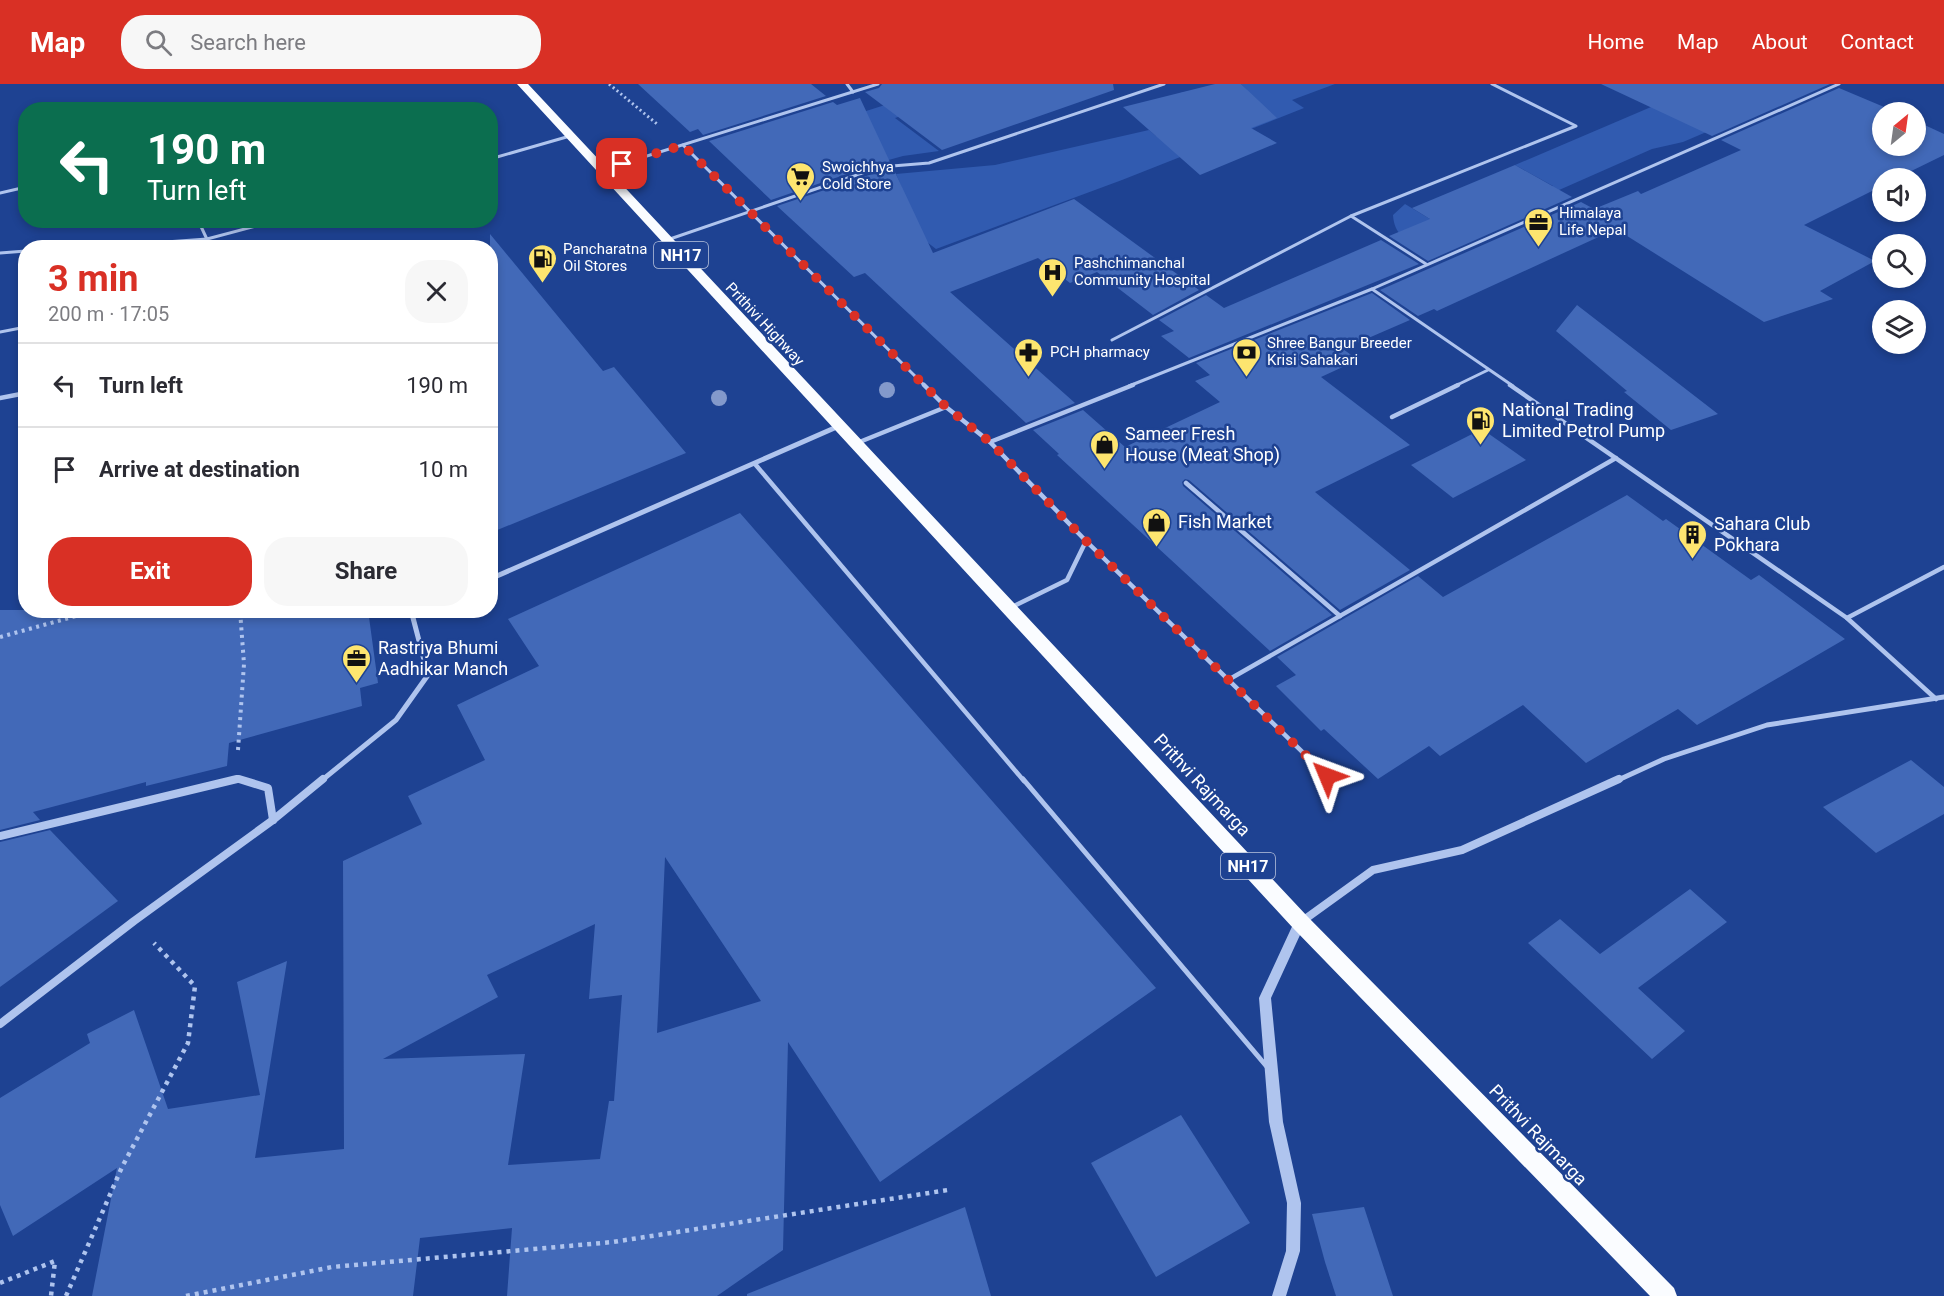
<!DOCTYPE html>
<html lang="en">
<head>
<meta charset="utf-8">
<style>
  body { margin:0; font-family:Roboto,sans-serif; background:#f7f7f7; color:#2b2b33; height:100vh; display:flex; flex-direction:column; font-size:22px; white-space:nowrap }
  * { box-sizing:border-box; margin:0 }
  p { font-size:20px; color:#7c7c81 }
  .icon { flex:none; width:33px; height:33px; fill:none; stroke:currentColor; stroke-width:2; stroke-linecap:round; stroke-linejoin:round }
  .map { position:relative; flex:1; overflow:hidden }
  .drawer { position:absolute; left:18px; top:156px; width:480px; height:378px; display:flex; flex-direction:column; background:#fff; border-radius:24px; box-shadow:0 3px 9px #0003 }
  .drawer>* { flex:none }
  .guide { position:absolute; left:18px; top:18px; width:480px; height:126px; border-radius:24px; box-shadow:0 3px 9px #0003; background:#0b6e4f; color:#fff; overflow:hidden }
  .needle { width:39px; rotate:29deg }
  .controls { position:absolute; left:1872px; top:18px; display:grid; gap:12px }
  .controls a { display:grid; place-items:center; width:54px; height:54px; border-radius:50%; background:#fff; box-shadow:0 3px 9px #0003; font-size:30px }
  .pin { position:absolute; display:grid; place-items:center; width:51px; height:51px; color:#fff; margin:-26px; border-radius:12px; box-shadow:0 3px 9px #0006 }
  .me { position:absolute; width:66px; margin:-33px; rotate:314deg; stroke-linejoin:round; filter:drop-shadow(0 0 4px #0008) }
  .turn { display:flex; align-items:center; gap:21px; height:126px; padding:0 30px; font-size:27px }
  .turn .icon { width:78px; height:78px; stroke-width:2.5 }
  .turn b { display:block; font-size:42px; line-height:51px }
  .round { display:grid; place-items:center; flex:none; width:63px; height:63px; border-radius:24px; background:#f7f7f7 }
  .head { display:flex; align-items:center; justify-content:space-between; height:102px; padding:0 30px }
  h1 { font-size:36px; font-weight:700; line-height:45px; color:#d93025 }
  .cta { display:flex; gap:12px; margin-top:auto; padding:12px 30px }
  .cta a { flex:1; height:69px; border-radius:24px; background:#d93025; color:#fff; font-size:24px; font-weight:700; line-height:69px; text-align:center }
  .cta a+a { background:#f7f7f7; color:#2b2b33 }
  ul { padding:0; list-style:none }
  li { display:flex; align-items:center; gap:18px; height:84px; padding:0 30px; border-top:2px solid #e1e1e2 }
  li div { flex:1 }
  li b { display:block; font-size:22px }
  li em { font-style:normal }
  header { display:flex; align-items:center; gap:36px; box-sizing:border-box; height:84px; padding:0 30px; background:#d93025; color:#fff }
  header strong { font-size:28px }
  nav { display:flex; gap:33px; margin-inline-start:auto; font-size:21px }
  .search { width:420px; height:54px; background:#f7f7f7; display:flex; align-items:center; gap:15px; box-sizing:border-box; padding:0 21px; border-radius:24px; color:#7c7c81; font-size:22px }
  .map>svg:first-child { display:block }
  .green { fill:#315bb0 }
  .building { fill:#4269b8; fill-rule:evenodd }
  .lines { fill:none; stroke-linecap:round; stroke-linejoin:round }
  .path-far2 { stroke:#afc4ee; stroke-width:3; stroke-dasharray:2 3; stroke-linecap:butt }
  .path-far1 { stroke:#afc4ee; stroke-width:4; stroke-dasharray:3 4.5; stroke-linecap:butt }
  .path { stroke:#afc4ee; stroke-width:4.5; stroke-dasharray:4 5; stroke-linecap:butt }
  .service-far2 { stroke:#afc4ee; stroke-width:3 }
  .service-far1 { stroke:#afc4ee; stroke-width:4.5 }
  .service { stroke:#afc4ee; stroke-width:5 }
  .minor-far1 { stroke:#afc4ee; stroke-width:5 }
  .minor { stroke:#afc4ee; stroke-width:8 }
  .tertiary { fill:#afc4ee; fill-rule:evenodd }
  .trunk { fill:#fafcff; fill-rule:evenodd }
  .tree { fill:#8399cb }
  .route { stroke:#d93025; stroke-width:10; stroke-dasharray:0 18 }
  .labels { text-anchor:middle; stroke-width:5; stroke-linejoin:round; paint-order:stroke }
  .far-poi-label { font-size:15px; fill:#fff; stroke:#1e4292; text-anchor:start }
  .far-street-label { font-size:15px; fill:#fff; stroke:#1e4292 }
  .shield { fill:#1e4292; stroke:#bcc6de; stroke-width:1.5 }
  .shield-label { font-size:16px; font-weight:bold; fill:#fff }
  .poi-label { font-size:18px; fill:#fff; stroke:#1e4292; text-anchor:start }
  .street-label { font-size:18px; fill:#fff; stroke:#1e4292 }
</style>
</head>
<body>
<header>
<strong>Map</strong>
<div class="search"><svg class="icon" aria-label="search" viewBox="0 0 24 24"><circle cx="10" cy="10" r="6"/><path d="M15 15l6 6"/></svg>Search here</div>
<nav><a>Home</a><a>Map</a><a>About</a><a>Contact</a></nav>
</header>
<div class="map">
<svg width="1944" height="1212" viewBox="0 0 1944 1212">
  <rect width="100%" height="100%" fill="#1e4292"/>
  <!-- green -->
  <g class="green">
    <path d="M 951,0 L 996,0 L 895,34 L 939,67 L 903,72 L 842,89 L 863,28 Z"/>
    <path d="M 1241,0 L 1335,0 L 1292,16 L 1304,24 L 1122,96 L 936,165 L 867,112 L 902,104 L 896,90 L 995,81 L 1149,46 L 1156,52 L 1197,22 L 1180,9 L 1220,1 L 1247,6 Z"/>
    <path d="M 1802,7 L 1683,58 L 1652,65 L 1421,167 C 1406,157 1394,150 1393,131 L 1405,120 L 1450,147 L 1553,102 L 1515,81 L 1651,23 Z"/>
  </g>
  <!-- building -->
  <g class="building">
    <path d="M 638,0 L 811,0 L 826,12 L 703,51 L 698,45 L 690,48 Z"/>
    <path d="M 882,0 L 1113,0 L 1114,6 L 942,66 L 865,8 L 879,4 Z"/>
    <path d="M 1215,0 L 1241,0 L 1277,34 L 1251,44 L 1277,59 L 1200,91 L 1123,23 Z"/>
    <path d="M 1601,0 L 1830,0 L 1712,52 Z"/>
    <path d="M 1839,4 L 1896,28 L 1882,28 L 1882,62 L 1916,62 L 1916,37 L 1944,50 L 1944,71 L 1897,94 L 1882,94 L 1882,102 L 1804,141 L 1875,177 L 1820,207 L 1833,215 L 1764,238 L 1616,145 L 1437,227 L 1434,225 L 1418,232 L 1380,206 L 1581,118 L 1594,125 L 1638,107 L 1641,110 L 1741,66 L 1721,56 Z"/>
    <path d="M 860,14 L 890,78 L 879,79 L 771,116 L 709,57 L 833,18 L 837,21 Z"/>
    <path d="M 1515,81 L 1572,113 L 1428,177 L 1389,152 L 1430,135 L 1412,124 Z"/>
    <path d="M 894,86 L 933,169 L 1074,115 L 1199,206 L 1153,231 L 1097,188 L 1070,199 L 1038,174 L 950,208 L 1075,319 L 1026,339 L 865,189 L 854,193 L 777,122 L 881,87 Z"/>
    <path d="M 490,150 L 603,287 L 614,283 L 686,369 L 490,449 Z"/>
    <path d="M 1381,156 L 1419,180 L 1189,274 L 1161,252 L 1174,247 L 1159,236 L 1206,211 L 1224,224 Z"/>
    <path d="M 1372,209 L 1410,236 L 1343,265 L 1358,276 L 1321,293 L 1410,361 L 1315,408 L 1410,486 L 1340,526 L 1189,396 L 1185,395 L 1182,398 L 1183,402 L 1332,531 L 1270,567 L 1057,371 L 1059,370 L 1033,346 L 1083,326 L 1125,363 L 1220,318 L 1195,297 L 1210,291 L 1196,279 Z"/>
    <path d="M 1577,221 L 1718,330 L 1671,346 L 1624,308 L 1627,307 L 1556,247 Z"/>
    <path d="M 1482,345 L 1526,376 L 1453,414 L 1411,381 Z"/>
    <path d="M 1627,411 L 1663,437 L 1666,435 L 1751,496 L 1759,491 L 1845,555 L 1697,641 L 1678,625 L 1586,679 L 1523,621 L 1440,672 L 1429,662 L 1378,695 L 1324,645 L 1321,647 L 1276,602 L 1296,591 L 1277,573 L 1418,492 L 1443,513 Z"/>
    <path d="M 740,429 L 1156,904 L 880,1098 L 788,958 L 783,1166 L 717,1212 L 507,1212 L 512,1144 L 420,1154 L 413,1212 L 92,1212 L 117,1084 L 13,1152 L 0,1121 L 0,1014 L 90,959 L 87,950 L 134,926 L 168,1025 L 260,1011 L 237,898 L 287,877 L 255,1074 L 344,1065 L 343,777 L 422,740 L 408,712 L 485,676 L 457,621 L 539,582 L 508,535 ZM 665,773 L 761,917 L 657,949 L 659,908 ZM 595,840 L 589,915 L 622,911 L 614,1017 L 609,1017 L 600,1075 L 508,1081 L 525,970 L 383,975 L 498,913 L 487,891 Z"/>
    <path d="M 0,526 L 368,526 L 378,599 L 360,604 L 362,622 L 229,659 L 227,682 L 146,702 L 146,698 L 33,728 L 40,736 L 0,746 Z"/>
    <path d="M 1911,676 L 1944,703 L 1944,730 L 1876,769 L 1823,723 Z"/>
    <path d="M 50,746 L 118,817 L 0,903 L 0,758 Z"/>
    <path d="M 1690,805 L 1727,838 L 1638,904 L 1685,947 L 1652,975 L 1528,859 L 1560,835 L 1600,870 Z"/>
    <path d="M 1181,1031 L 1250,1139 L 1156,1193 L 1091,1079 Z"/>
    <path d="M 965,1123 L 991,1212 L 747,1212 L 747,1210 Z"/>
    <path d="M 1364,1123 L 1393,1212 L 1336,1212 L 1325,1178 L 1312,1130 Z"/>
  </g>
  <g class="lines">
    <!-- path-far2 -->
    <path class="path-far2" d="M 609,0 L 657,40"/>
    <!-- path-far1 -->
    <g class="path-far1">
      <path d="M 0,553 L 98,526"/>
      <path d="M 238,666 L 244,580 L 240,526"/>
    </g>
    <!-- path -->
    <g class="path">
      <path d="M 0,1199 L 55,1177 L 51,1212"/>
      <path d="M 66,1212 L 122,1083 L 188,959 L 195,902 L 154,859"/>
      <path d="M 186,1212 L 332,1183 L 613,1158 L 948,1106"/>
    </g>
    <!-- service-far2 -->
    <g class="service-far2">
      <path d="M 847,0 L 853,8"/>
      <path d="M 683,61 L 925,302"/>
      <path d="M 490,75 L 570,52"/>
      <path d="M 602,86 L 878,0"/>
      <path d="M 0,109 L 26,103"/>
      <path d="M 1351,132 L 1426,180"/>
      <path d="M 198,136 L 211,164"/>
      <path d="M 667,156 L 880,83 L 929,79 L 1164,0"/>
      <path d="M 83,164 L 207,155 L 279,136"/>
      <path d="M 0,169 L 26,167"/>
      <path d="M 1372,205 L 1513,302"/>
      <path d="M 0,248 L 26,243"/>
      <path d="M 1112,256 L 1351,132 L 1576,42 L 1492,0"/>
      <path d="M 1129,302 L 1372,205 L 1839,0"/>
      <path d="M 1455,302 L 1488,286"/>
    </g>
    <!-- service-far1 -->
    <g class="service-far1">
      <path d="M 924,301 L 946,323 L 990,358 L 1086,457 L 1327,692"/>
      <path d="M 1510,301 L 1847,534 L 1936,615"/>
      <path d="M 0,314 L 26,309"/>
      <path d="M 1392,333 L 1458,301"/>
      <path d="M 990,358 L 1133,301"/>
      <path d="M 857,359 L 946,323"/>
      <path d="M 755,380 L 1024,697"/>
      <path d="M 1186,399 L 1340,532"/>
      <path d="M 1012,523 L 1067,496 L 1086,457"/>
      <path d="M 1847,534 L 1944,483"/>
      <path d="M 1228,596 L 1616,374"/>
    </g>
    <!-- service -->
    <path class="service" d="M 1023,695 L 1268,984"/>
    <!-- minor-far1 -->
    <g class="minor-far1">
      <path d="M 490,495 L 839,342"/>
      <path d="M 230,697 L 238,695 L 244,697"/>
      <path d="M 321,697 L 396,636 L 428,591 L 412,530 L 419,526"/>
      <path d="M 1616,697 L 1664,675 L 1767,641 L 1944,613"/>
    </g>
    <!-- minor -->
    <g class="minor">
      <path d="M 239,695 L 268,704 L 273,736"/>
      <path d="M 0,752 L 237,695"/>
      <path d="M 1301,838 L 1373,786 L 1462,766 L 1619,695"/>
      <path d="M 0,940 L 134,837 L 273,736 L 323,695"/>
    </g>
    <!-- tertiary -->
    <path class="tertiary" d="M 1300,833 L 1304,834 L 1306,838 L 1271,914 L 1283,1038 L 1301,1119 L 1300,1167 L 1286,1212 L 1272,1212 L 1286,1167 L 1287,1119 L 1269,1038 L 1259,914 L 1296,834 Z"/>
    <!-- trunk -->
    <path class="trunk" d="M 517,0 L 528,0 L 1307,832 L 1674,1204 L 1677,1212 L 1650,1212 L 1293,844 Z"/>
  </g>
  <!-- trees -->
  <g class="tree">
    <circle cx="887" cy="306" r="8"/>
    <circle cx="719" cy="314" r="8"/>
  </g>
  <g class="lines">
    <!-- route -->
    <path class="route" d="M 622,80 L 683,61 L 946,323 L 990,358 L 1086,457 L 1327,692"/>
  </g>
  <!-- icons -->
  <defs>
    <symbol id="supermarket-pin" viewBox="-11 -11 22 30"><path d="M0 17L-7.5 6A9.5 9.5 0 1 1 7.5 6Z" fill="#fde56f" stroke="#1e4292"/><path d="M-6-5.5h2.5l.6 2H6L4.5 2H-2.5L-4.4-4H-6ZM-1.5 3.2a1.3 1.3 0 1 0 .1 0ZM3 3.2a1.3 1.3 0 1 0 .1 0Z" fill="#111"/></symbol>
    <symbol id="office-pin" viewBox="-11 -11 22 30"><path d="M0 17L-7.5 6A9.5 9.5 0 1 1 7.5 6Z" fill="#fde56f" stroke="#1e4292"/><path d="M-6-3h4V-5.5h4V-3h4V5H-6ZM-1-4.5V-3h2v-1.5ZM-6 0V1H6V0Z" fill="#111"/></symbol>
    <symbol id="fuel-pin" viewBox="-11 -11 22 30"><path d="M0 17L-7.5 6A9.5 9.5 0 1 1 7.5 6Z" fill="#fde56f" stroke="#1e4292"/><path d="M-5.5-6h7V0h2V4h1.3V-2.5L3-4.5l.8-.8L6-3V5H2.5V1h-1V6h-7ZM-4.2-4.7v3.2H.2V-4.7Z" fill="#111"/></symbol>
    <symbol id="hospital-pin" viewBox="-11 -11 22 30"><path d="M0 17L-7.5 6A9.5 9.5 0 1 1 7.5 6Z" fill="#fde56f" stroke="#1e4292"/><path d="M-5-5h3v3.5h4V-5h3V5h-3V1.5h-4V5h-3Z" fill="#111"/></symbol>
    <symbol id="pharmacy-pin" viewBox="-11 -11 22 30"><path d="M0 17L-7.5 6A9.5 9.5 0 1 1 7.5 6Z" fill="#fde56f" stroke="#1e4292"/><path d="M-2-6h4v4h4v4h-4v4h-4v-4h-4v-4h4Z" fill="#111"/></symbol>
    <symbol id="bank-pin" viewBox="-11 -11 22 30"><path d="M0 17L-7.5 6A9.5 9.5 0 1 1 7.5 6Z" fill="#fde56f" stroke="#1e4292"/><path d="M-6-4H6V4H-6ZM0-2.3a2.3 2.3 0 1 0 0 4.6a2.3 2.3 0 1 0 0-4.6Z" fill="#111"/></symbol>
    <symbol id="shop-pin" viewBox="-11 -11 22 30"><path d="M0 17L-7.5 6A9.5 9.5 0 1 1 7.5 6Z" fill="#fde56f" stroke="#1e4292"/><path d="M-5-2.5h2.3a2.7 3.5 0 0 1 5.4 0H5L5.5 6h-11ZM-1.5-2.5h3a1.5 2.3 0 0 0-3 0Z" fill="#111"/></symbol>
    <symbol id="building-pin" viewBox="-11 -11 22 30"><path d="M0 17L-7.5 6A9.5 9.5 0 1 1 7.5 6Z" fill="#fde56f" stroke="#1e4292"/><path d="M-4-6H4V6H1V3H-1V6H-4ZM-2.5-4.3h1.7v1.8h-1.7ZM.8-4.3h1.7v1.8H.8ZM-2.5-1h1.7V.8h-1.7ZM.8-1h1.7V.8H.8Z" fill="#111"/></symbol>
  </defs>
  <g fill-rule="evenodd">
    <use href="#supermarket-pin" x="784" y="76" width="33" height="45"/>
    <use href="#office-pin" x="1522" y="122" width="33" height="45"/>
    <use href="#fuel-pin" x="526" y="158" width="33" height="45"/>
    <use href="#hospital-pin" x="1036" y="172" width="33" height="45"/>
    <use href="#pharmacy-pin" x="1012" y="252" width="33" height="45"/>
    <use href="#bank-pin" x="1230" y="252" width="33" height="45"/>
    <use href="#fuel-pin" x="1464" y="320" width="33" height="45"/>
    <use href="#shop-pin" x="1088" y="344" width="33" height="45"/>
    <use href="#shop-pin" x="1140" y="422" width="33" height="45"/>
    <use href="#building-pin" x="1676" y="434" width="33" height="45"/>
    <use href="#office-pin" x="340" y="558" width="33" height="45"/>
  </g>
  <g class="labels">
    <!-- far-poi labels -->
    <g class="far-poi-label">
      <text x="822" y="88">Swoichhya<tspan x="822" dy="17">Cold Store</tspan></text>
      <text x="1559" y="134">Himalaya<tspan x="1559" dy="17">Life Nepal</tspan></text>
      <text x="563" y="170">Pancharatna<tspan x="563" dy="17">Oil Stores</tspan></text>
      <text x="1074" y="184">Pashchimanchal<tspan x="1074" dy="17">Community Hospital</tspan></text>
      <text x="1267" y="264">Shree Bangur Breeder<tspan x="1267" dy="17">Krisi Sahakari</tspan></text>
      <text x="1050" y="273">PCH pharmacy</text>
    </g>
    <!-- far-street labels -->
    <g class="far-street-label">
      <text transform="translate(765 240) rotate(47)" y="5">Prithivi Highway</text>
    </g>
    <!-- shield labels -->
    <g class="shield">
      <rect x="654" y="158" width="54" height="26" rx="4.5"/>
      <rect x="1221" y="769" width="54" height="26" rx="4.5"/>
    </g>
    <g class="shield-label">
      <text x="681" y="177">NH17</text>
      <text x="1248" y="788">NH17</text>
    </g>
    <!-- poi labels -->
    <g class="poi-label">
      <text x="1502" y="332">National Trading<tspan x="1502" dy="21">Limited Petrol Pump</tspan></text>
      <text x="1125" y="356">Sameer Fresh<tspan x="1125" dy="21">House (Meat Shop)</tspan></text>
      <text x="1178" y="444">Fish Market</text>
      <text x="1714" y="446">Sahara Club<tspan x="1714" dy="21">Pokhara</tspan></text>
      <text x="378" y="570">Rastriya Bhumi<tspan x="378" dy="21">Aadhikar Manch</tspan></text>
    </g>
    <!-- street labels -->
    <g class="street-label">
      <text transform="translate(1202 701) rotate(47)" y="6">Prithvi Rajmarga</text>
      <text transform="translate(1538 1051) rotate(46)" y="6">Prithvi Rajmarga</text>
    </g>
  </g>
</svg>
<div class="controls">
<a><svg class="needle" viewBox="-14 -14 28 28"><path d="M0-13l5 13h-10z" fill="#e53935"/><path d="M0 13l5-13h-10z" fill="#7c7c81"/></svg></a>
<a><svg class="icon" aria-label="sound" viewBox="0 0 24 24"><path d="M4 9h4l5-4v14l-5-4H4zM17 9q2 3 0 6"/></svg></a>
<a><svg class="icon" aria-label="search" viewBox="0 0 24 24"><circle cx="10" cy="10" r="6"/><path d="M15 15l6 6"/></svg></a>
<a><svg class="icon" aria-label="layers" viewBox="0 0 24 24"><path d="M12 4l9 5-9 5-9-5zM3 14l9 5 9-5"/></svg></a>
</div>
<div class="pin" style="left:622px;top:80px;background:#d93025"><svg class="icon" aria-label="arrive" viewBox="0 0 24 24"><path d="M6 21V4h12l-3 4 3 4H6"/></svg></div>
<svg class="me" style="left:1327px;top:692px" viewBox="-20 -20 40 40"><path d="M0-17L14 15 0 8-14 15z" fill="#d93025" stroke="#fff" stroke-width="4"/></svg>
<div class="guide">
<div class="turn"><svg class="icon" aria-label="left" viewBox="0 0 24 24"><path d="M17 20v-9H6M10 6l-5 5 5 5"/></svg><div><b>190 m</b>Turn left</div></div>
</div>
<section class="drawer">
<div class="head"><div><h1>3 min</h1><p>200 m · 17:05</p></div><a class="round"><svg class="icon" aria-label="close" viewBox="0 0 24 24"><path d="M6 6l12 12M18 6L6 18"/></svg></a></div>
<ul>
<li><svg class="icon" aria-label="left" viewBox="0 0 24 24"><path d="M17 20v-9H6M10 6l-5 5 5 5"/></svg><div><b>Turn left</b></div><em>190 m</em></li>
<li><svg class="icon" aria-label="arrive" viewBox="0 0 24 24"><path d="M6 21V4h12l-3 4 3 4H6"/></svg><div><b>Arrive at destination</b></div><em>10 m</em></li>
</ul>
<div class="cta"><a>Exit</a><a>Share</a></div>
</section>
</div>
</body>
</html>
